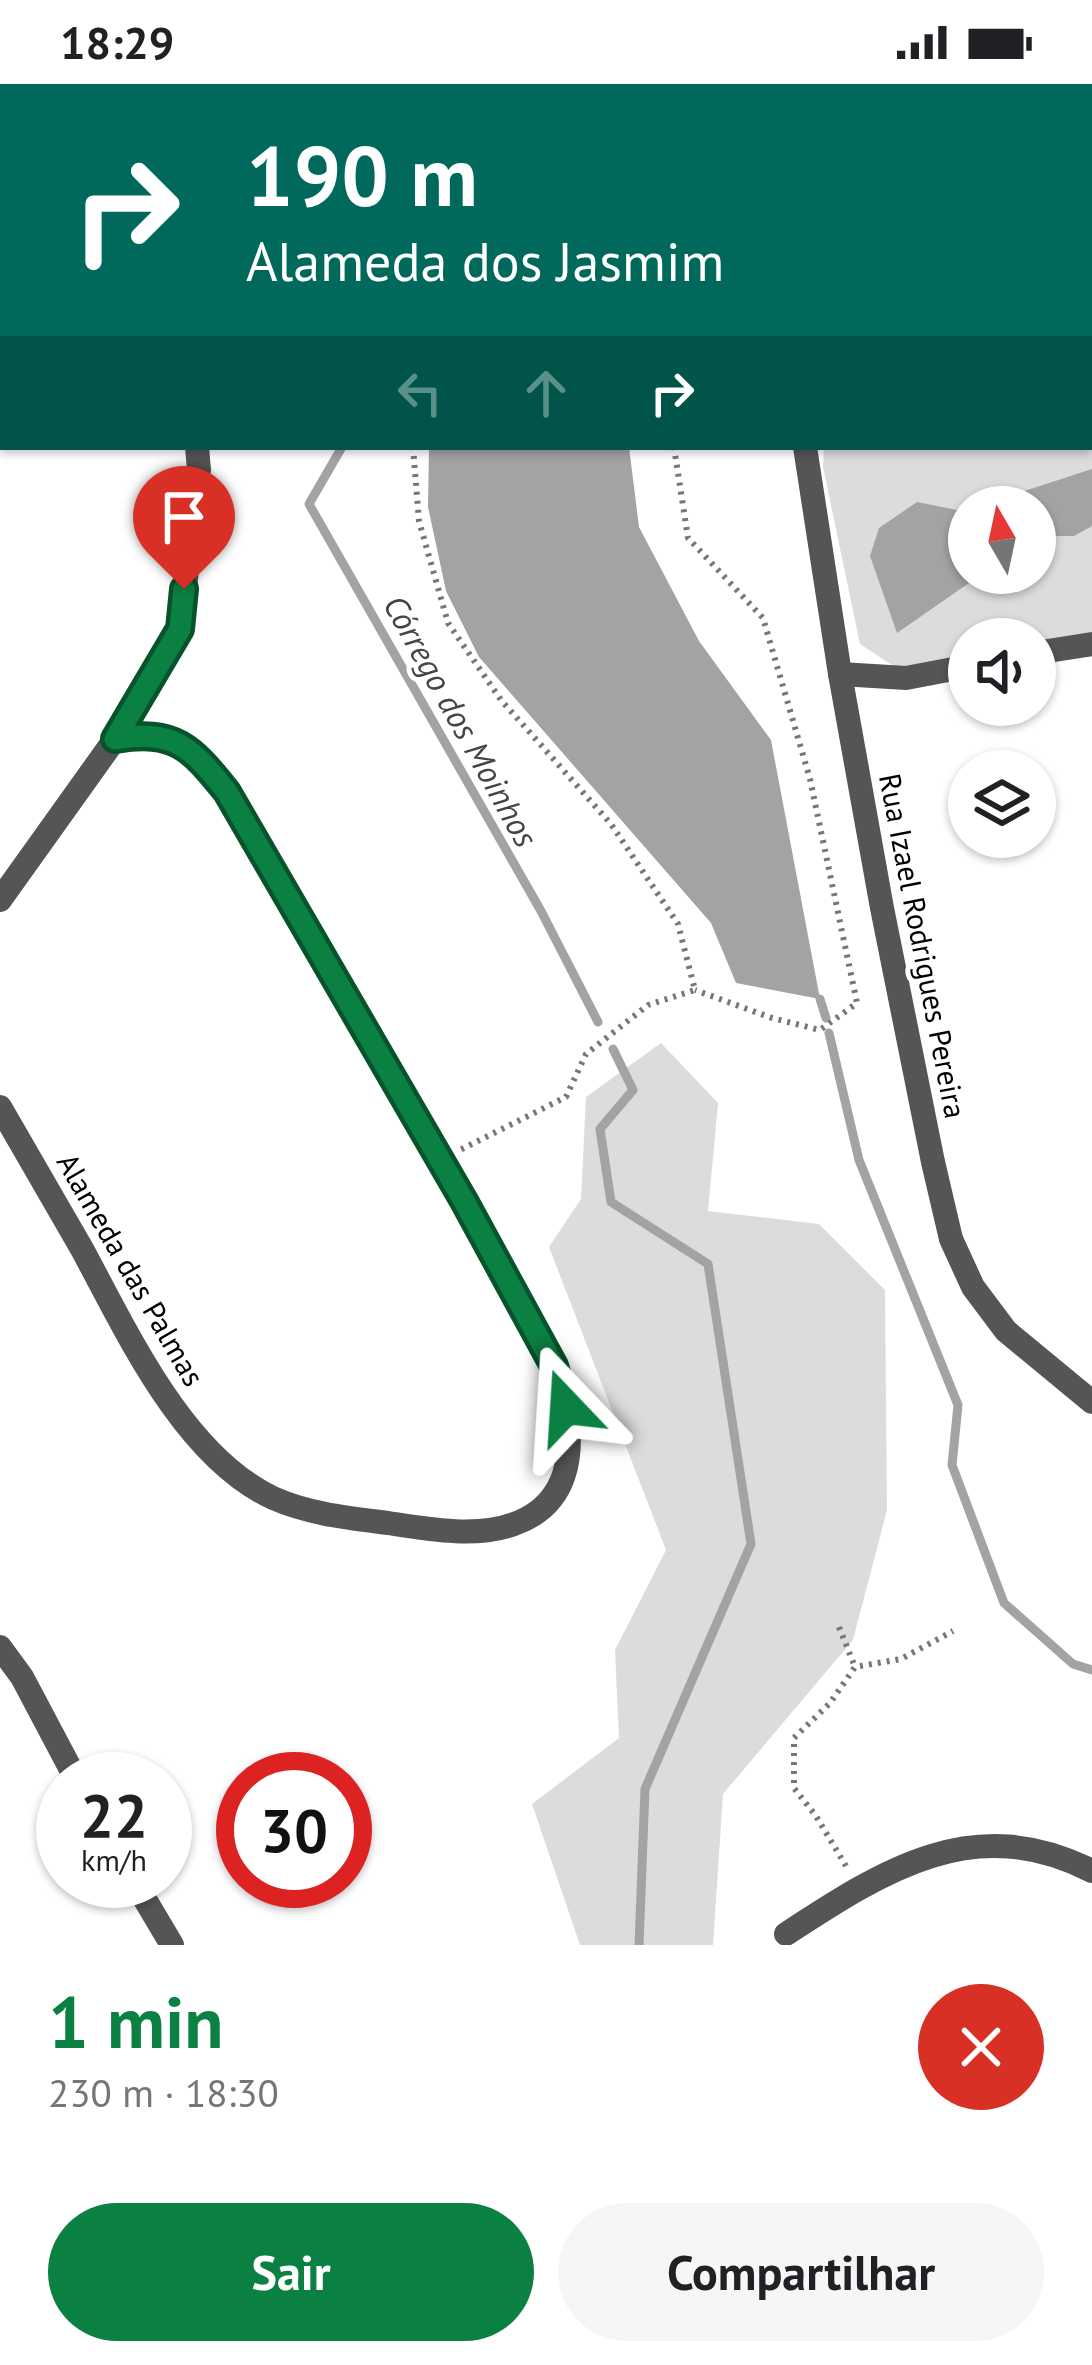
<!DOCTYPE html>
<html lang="pt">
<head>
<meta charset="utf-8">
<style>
  body { margin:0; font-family:"PT Sans",sans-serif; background:#f6f6f6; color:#202124; height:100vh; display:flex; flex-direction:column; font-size:45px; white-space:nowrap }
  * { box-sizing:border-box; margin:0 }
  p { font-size:39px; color:#757577 }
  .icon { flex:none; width:66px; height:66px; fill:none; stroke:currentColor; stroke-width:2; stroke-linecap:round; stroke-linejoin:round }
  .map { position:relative; height:1861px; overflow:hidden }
  .drawer { display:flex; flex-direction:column; background:#fff; flex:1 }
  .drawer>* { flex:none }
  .banner { position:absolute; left:0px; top:0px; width:1092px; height:366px; box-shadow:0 3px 9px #0004; background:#00695c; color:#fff; overflow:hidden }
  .needle { width:78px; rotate:351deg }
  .tools { position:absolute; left:948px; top:402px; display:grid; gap:24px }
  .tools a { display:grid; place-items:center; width:108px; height:108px; border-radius:50%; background:#fff; box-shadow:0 3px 9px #0004; font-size:60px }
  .speed { position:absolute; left:36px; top:1668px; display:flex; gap:24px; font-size:60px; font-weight:700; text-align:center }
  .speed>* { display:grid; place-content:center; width:156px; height:156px; border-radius:50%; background:#fff; box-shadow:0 3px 9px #0004; line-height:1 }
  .speed small { font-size:30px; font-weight:400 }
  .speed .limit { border:18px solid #d22; background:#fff; color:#111 }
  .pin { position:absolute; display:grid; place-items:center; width:102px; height:102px; color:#fff; margin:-123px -51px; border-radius:50% 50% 50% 0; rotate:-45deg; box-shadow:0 0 12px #0007 }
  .pin .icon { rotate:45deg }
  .me { position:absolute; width:132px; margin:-66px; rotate:340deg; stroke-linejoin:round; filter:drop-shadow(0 0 9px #0008) }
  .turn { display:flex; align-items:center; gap:42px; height:252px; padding:0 48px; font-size:54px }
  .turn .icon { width:156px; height:156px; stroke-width:2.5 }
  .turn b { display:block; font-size:84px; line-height:102px }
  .lanes { display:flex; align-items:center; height:114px; padding:0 48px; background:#0003; justify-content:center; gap:60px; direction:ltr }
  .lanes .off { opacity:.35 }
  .round { display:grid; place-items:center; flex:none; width:126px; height:126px; border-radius:63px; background:#f6f6f6 }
  .headline { display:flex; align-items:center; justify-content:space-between; height:204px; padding:0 48px }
  h1 { font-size:72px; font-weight:700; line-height:90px; color:#0b8043 }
  .action { display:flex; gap:24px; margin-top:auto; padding:24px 48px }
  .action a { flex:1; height:138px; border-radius:72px; background:#0b8043; color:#fff; font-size:48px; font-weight:700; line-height:138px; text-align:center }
  .action a+a { background:#f6f6f6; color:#202124 }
  .status { display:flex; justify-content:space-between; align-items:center; height:84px; padding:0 60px; background:#fff; direction:ltr }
  .status svg { height:33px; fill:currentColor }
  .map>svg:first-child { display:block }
  .green { fill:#dcdcdc; fill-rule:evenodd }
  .water { fill:#a3a3a3 }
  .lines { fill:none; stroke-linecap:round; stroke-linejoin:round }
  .stream { stroke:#a3a3a3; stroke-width:9 }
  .path { stroke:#777; stroke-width:6; stroke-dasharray:3 6; stroke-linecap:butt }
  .minor { stroke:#555; stroke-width:24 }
  .route-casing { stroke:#07532c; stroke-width:30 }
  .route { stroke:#0b8043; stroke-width:21 }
  .labels { text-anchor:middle; stroke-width:10; stroke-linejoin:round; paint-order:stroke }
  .street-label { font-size:30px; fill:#000; stroke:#fff }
  .water-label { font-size:33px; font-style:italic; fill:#444; stroke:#fff }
</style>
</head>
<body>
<div class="status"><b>18:29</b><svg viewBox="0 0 49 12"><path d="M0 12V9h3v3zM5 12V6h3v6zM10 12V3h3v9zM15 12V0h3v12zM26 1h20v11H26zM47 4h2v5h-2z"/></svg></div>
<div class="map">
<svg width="1092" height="1861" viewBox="0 0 1092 1861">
  <rect width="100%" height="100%" fill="#fff"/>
  <!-- green -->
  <g class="green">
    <path d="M 1074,0 L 1092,0 L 1092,549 L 1035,561 L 1035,555 L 969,555 L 969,576 L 949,580 L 895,583 L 860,560 L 823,383 L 824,363 L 1089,363 L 1089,3 L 1072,3 ZM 969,423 L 1035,423 L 1035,489 L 969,489 Z"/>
    <path d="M 661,959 L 718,1019 L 708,1127 L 819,1140 L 885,1206 L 887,1426 L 853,1556 L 723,1710 L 713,1861 L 580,1861 L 532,1720 L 619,1654 L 615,1566 L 666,1466 L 549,1163 L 581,1115 L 586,1013 Z"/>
  </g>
  <!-- water -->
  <g class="water">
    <path d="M 429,363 L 629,363 L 639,443 L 699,557 L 771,656 L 820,915 L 736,899 L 711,839 L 479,573 L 446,507 L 428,423 Z"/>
    <path d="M 1092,385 L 1092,442 L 1074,452 L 1042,452 L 1035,441 L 1035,423 L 1024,423 L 1015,410 Z"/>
    <path d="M 917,418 L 962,427 L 969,455 L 969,489 L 978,489 L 979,492 L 897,549 L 870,472 L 879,444 Z"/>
  </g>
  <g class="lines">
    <!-- stream -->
    <g class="stream">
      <path d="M 443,3 L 443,0"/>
      <path d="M 342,363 L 309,420 L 541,827 L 598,938"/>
      <path d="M 820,915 L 826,934"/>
      <path d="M 829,949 L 859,1076 L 958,1321 L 952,1381 L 1004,1519 L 1073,1580 L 1092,1586"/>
      <path d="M 613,965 L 633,1006 L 600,1045 L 611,1118 L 708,1180 L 751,1460 L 645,1705 L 639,1861"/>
    </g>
    <!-- path -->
    <g class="path">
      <path d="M 482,3 L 483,0"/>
      <path d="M 413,363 L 419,437 L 448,539 L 501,616 L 611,740 L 678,840 L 695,906 L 648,921 L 586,970 L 566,1013 L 460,1066"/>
      <path d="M 674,363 L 688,454 L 763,534 L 810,695 L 857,919 L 820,946 L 772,934 L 695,906"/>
      <path d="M 839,1543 L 855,1583"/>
      <path d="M 846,1782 L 816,1732 L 794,1704 L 794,1654 L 830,1619 L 855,1583 L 901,1575 L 953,1547"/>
    </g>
    <!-- minor -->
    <g class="minor">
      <path d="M 695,0 L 703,3"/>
      <path d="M 265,3 L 281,0"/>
      <path d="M 742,3 L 748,0"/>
      <path d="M 1026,3 L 1029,0"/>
      <path d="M 0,67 L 3,67"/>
      <path d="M 805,363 L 840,590 L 882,824 L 933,1078 L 951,1155 L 973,1203 L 1006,1247 L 1092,1318"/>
      <path d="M 1035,569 L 1092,560"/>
      <path d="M 840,590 L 906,594 L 969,582"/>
      <path d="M 0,816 L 115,655 L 180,545 L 199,386 L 197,363"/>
      <path d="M 0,1023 C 28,1071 55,1118 82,1165 C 127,1248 183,1372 273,1414 C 309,1430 349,1434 388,1439 C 427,1445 476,1454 514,1440 C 568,1421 575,1371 565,1320 C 554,1264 509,1200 481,1149 C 444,1083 405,1018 367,953 C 319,872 273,789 227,708 C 191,663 175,645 115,655"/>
      <path d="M 0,1563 L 22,1593 L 76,1695"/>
      <path d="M 134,1797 L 172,1861"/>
      <path d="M 786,1850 C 884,1786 974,1727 1092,1787"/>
    </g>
  </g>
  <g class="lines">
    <defs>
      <path id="route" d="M 184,505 L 180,545 L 115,655 C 175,645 191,663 227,708 L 464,1117 L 554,1282 L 566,1323"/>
    </defs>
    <!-- route casing -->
    <use href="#route" class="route-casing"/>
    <!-- route -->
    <use href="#route" class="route"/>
  </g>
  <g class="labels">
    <!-- street labels -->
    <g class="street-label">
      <text transform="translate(922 862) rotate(79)" y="10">Rua Izael Rodrigues Pereira</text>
      <text transform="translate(130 1186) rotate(60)" y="10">Alameda das Palmas</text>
    </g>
    <!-- water labels -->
    <g class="water-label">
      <text transform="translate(461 637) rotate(61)" y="12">Córrego dos Moinhos</text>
    </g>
  </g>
</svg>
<div class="tools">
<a><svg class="needle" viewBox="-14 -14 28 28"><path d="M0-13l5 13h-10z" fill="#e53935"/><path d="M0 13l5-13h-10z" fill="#757577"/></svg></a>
<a><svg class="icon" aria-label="sound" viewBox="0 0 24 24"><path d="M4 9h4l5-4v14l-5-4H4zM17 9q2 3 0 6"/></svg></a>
<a><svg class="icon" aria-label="layers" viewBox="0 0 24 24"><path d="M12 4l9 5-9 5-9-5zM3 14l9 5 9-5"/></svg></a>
</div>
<div class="speed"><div>22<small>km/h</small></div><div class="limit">30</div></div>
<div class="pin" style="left:184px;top:505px;background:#d93025"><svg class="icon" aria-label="arrive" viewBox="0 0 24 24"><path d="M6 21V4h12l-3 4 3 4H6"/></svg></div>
<svg class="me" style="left:566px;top:1323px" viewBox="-20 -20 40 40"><path d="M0-17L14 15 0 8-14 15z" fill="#0b8043" stroke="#fff" stroke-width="4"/></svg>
<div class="banner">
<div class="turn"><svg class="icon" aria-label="right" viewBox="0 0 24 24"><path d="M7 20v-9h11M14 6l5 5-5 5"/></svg><div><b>190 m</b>Alameda dos Jasmim</div></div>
<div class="lanes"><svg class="icon off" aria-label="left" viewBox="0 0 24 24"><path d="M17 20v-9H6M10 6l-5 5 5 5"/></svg><svg class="icon off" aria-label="ahead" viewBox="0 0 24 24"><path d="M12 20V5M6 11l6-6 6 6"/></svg><svg class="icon" aria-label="right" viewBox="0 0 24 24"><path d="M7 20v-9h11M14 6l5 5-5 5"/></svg></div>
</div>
</div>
<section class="drawer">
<div class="headline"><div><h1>1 min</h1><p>230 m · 18:30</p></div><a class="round" style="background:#d93025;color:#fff"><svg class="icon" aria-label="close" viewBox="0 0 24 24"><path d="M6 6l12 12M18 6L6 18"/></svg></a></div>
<div class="action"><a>Sair</a><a>Compartilhar</a></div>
</section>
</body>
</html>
